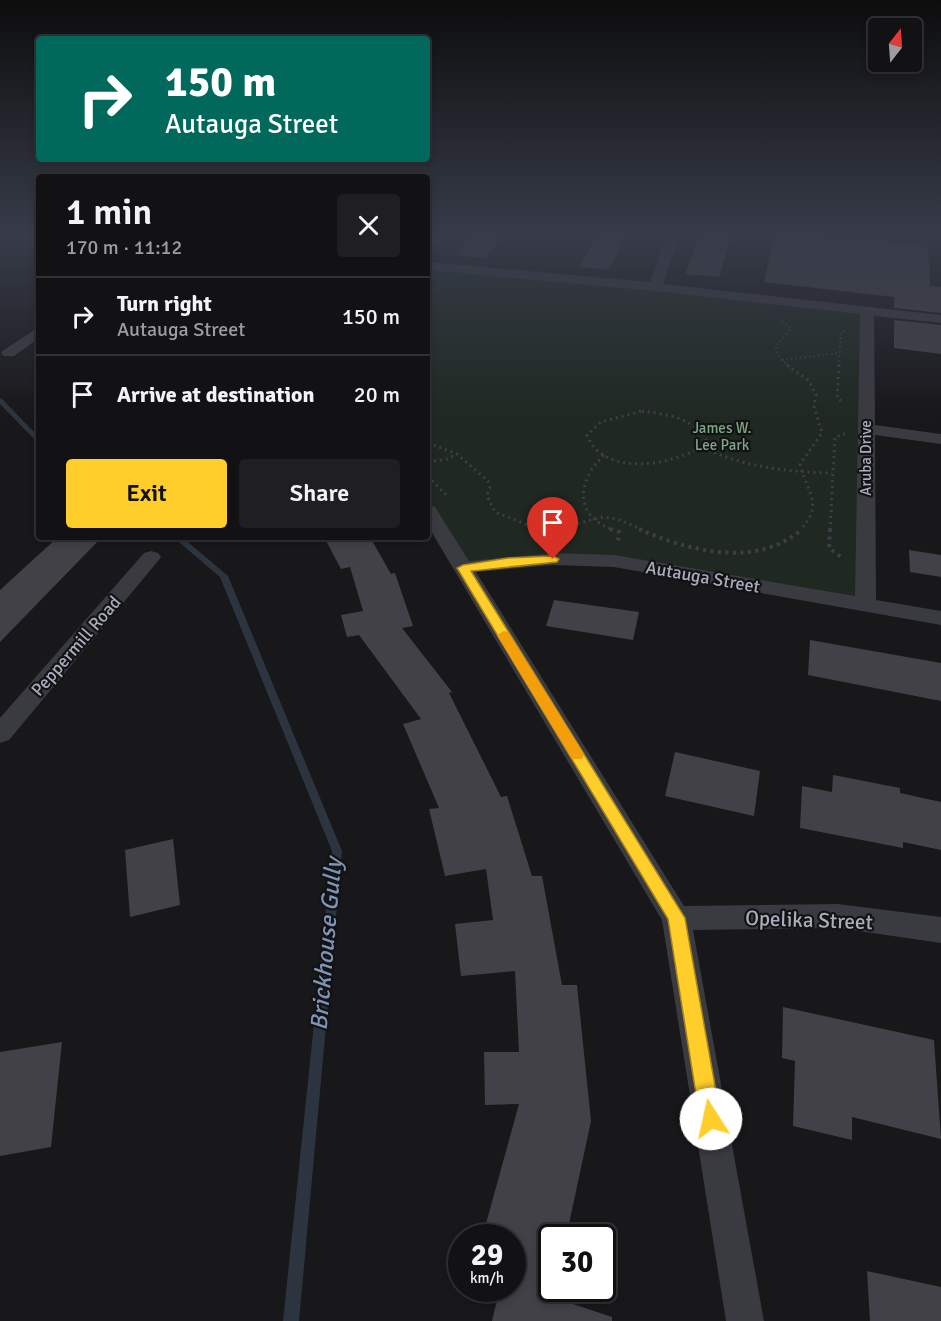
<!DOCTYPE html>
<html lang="en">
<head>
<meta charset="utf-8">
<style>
  body { margin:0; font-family:Signika,sans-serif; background:#1f1f22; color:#f1f3f6; height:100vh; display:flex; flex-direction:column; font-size:22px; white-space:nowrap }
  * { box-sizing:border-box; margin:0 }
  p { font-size:20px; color:#9c9da0 }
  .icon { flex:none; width:33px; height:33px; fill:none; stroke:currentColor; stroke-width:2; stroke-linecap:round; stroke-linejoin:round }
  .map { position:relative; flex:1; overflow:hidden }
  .details { position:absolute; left:36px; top:174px; width:394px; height:366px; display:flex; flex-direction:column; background:#121114; border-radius:6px; box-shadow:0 3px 9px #0003,0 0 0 2px #313134 }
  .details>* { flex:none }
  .hud { position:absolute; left:36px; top:36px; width:394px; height:126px; border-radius:6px; box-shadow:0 3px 9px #0003,0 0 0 2px #313134; background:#00695c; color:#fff; overflow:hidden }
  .needle { width:39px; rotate:17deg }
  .buttons { position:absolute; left:868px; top:18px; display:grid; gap:12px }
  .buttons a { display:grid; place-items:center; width:54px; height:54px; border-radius:6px; background:#121114; box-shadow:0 3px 9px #0003,0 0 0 2px #313134; font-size:30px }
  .speed { position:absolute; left:448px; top:1224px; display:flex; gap:12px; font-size:30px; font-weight:700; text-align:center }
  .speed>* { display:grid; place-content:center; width:78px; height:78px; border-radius:50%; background:#121114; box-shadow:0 3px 9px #0003,0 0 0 2px #313134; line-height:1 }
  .speed small { font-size:15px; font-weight:400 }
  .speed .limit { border:3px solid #111; border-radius:9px; background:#fff; color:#111 }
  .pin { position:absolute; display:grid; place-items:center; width:51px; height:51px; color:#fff; margin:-62px -26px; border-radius:50% 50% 50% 0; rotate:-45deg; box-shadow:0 0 6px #0007 }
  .pin .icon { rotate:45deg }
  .me { position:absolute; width:66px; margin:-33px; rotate:350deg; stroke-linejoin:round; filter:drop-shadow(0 0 4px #0008) }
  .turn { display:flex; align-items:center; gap:21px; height:126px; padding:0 30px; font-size:27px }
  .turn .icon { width:78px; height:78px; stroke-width:2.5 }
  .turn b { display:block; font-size:42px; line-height:51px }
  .round { display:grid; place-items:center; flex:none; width:63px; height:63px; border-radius:6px; background:#1f1f22 }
  .head { display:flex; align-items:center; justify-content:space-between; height:102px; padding:0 30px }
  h1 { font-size:36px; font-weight:600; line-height:45px }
  .cta { display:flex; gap:12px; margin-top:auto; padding:12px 30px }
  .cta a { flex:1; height:69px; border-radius:6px; background:#ffce2a; color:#111; font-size:24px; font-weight:600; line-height:69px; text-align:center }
  .cta a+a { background:#1f1f22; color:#f1f3f6 }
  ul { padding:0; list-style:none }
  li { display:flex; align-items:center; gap:18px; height:78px; padding:0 30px; border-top:2px solid #313134 }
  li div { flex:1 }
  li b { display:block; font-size:22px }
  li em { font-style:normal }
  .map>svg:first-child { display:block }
  .green { fill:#1f2821 }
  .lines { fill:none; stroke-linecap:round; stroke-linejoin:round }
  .stream { fill:#2c353f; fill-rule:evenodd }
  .building { fill:#424147 }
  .path-far2 { stroke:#3e3f46; stroke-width:2; stroke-dasharray:1.5 3; stroke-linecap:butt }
  .path-far1 { stroke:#3e3f46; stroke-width:3; stroke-dasharray:2 4; stroke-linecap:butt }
  .path { stroke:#3e3f46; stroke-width:4; stroke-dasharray:3 4.5; stroke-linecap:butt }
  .street { fill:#3a3a41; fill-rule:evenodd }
  .route { fill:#ffce2a; stroke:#a6861b; stroke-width:1.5 }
  .slow { fill:#f59e0b }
  .labels { text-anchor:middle; stroke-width:4.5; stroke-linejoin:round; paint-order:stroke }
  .far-park-label { font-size:15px; fill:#7ea785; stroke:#131215 }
  .far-street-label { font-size:15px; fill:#a9acbb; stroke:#131215 }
  .street-label { font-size:18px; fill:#a9acbb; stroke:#131215 }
  .near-street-label { font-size:21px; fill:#a9acbb; stroke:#131215 }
  .near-water-label { font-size:24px; font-style:italic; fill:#7d96b8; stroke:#131215 }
</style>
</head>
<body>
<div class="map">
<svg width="941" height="1321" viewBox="0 0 941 1321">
  <rect width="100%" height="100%" fill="#18171a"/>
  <!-- green -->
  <path class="green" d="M 428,266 L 655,287 L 867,311 L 865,606 L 614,561 L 463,568 L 428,511 Z"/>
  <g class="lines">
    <!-- stream -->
    <g class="stream">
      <path d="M 0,398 L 2,399 L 39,437 L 39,443 L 37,442 L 0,404 Z"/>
      <path d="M 173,537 L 182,537 L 228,576 L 342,851 L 299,1321 L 283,1321 L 332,851 L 220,577 Z"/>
    </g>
  </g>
  <!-- building -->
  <g class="building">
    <path d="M 473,235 L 502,235 L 485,258 L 456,255 Z"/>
    <path d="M 598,235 L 627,235 L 608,270 L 579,267 Z"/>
    <path d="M 700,235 L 732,235 L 719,277 L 685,274 Z"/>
    <path d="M 775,235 L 816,235 L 928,246 L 930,284 L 931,286 L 941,287 L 941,313 L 894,308 L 894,297 L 764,282 Z"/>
    <path d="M 894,320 L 941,325 L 941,354 L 894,348 Z"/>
    <path d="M 58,537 L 102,537 L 0,642 L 0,590 Z"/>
    <path d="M 324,537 L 370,537 L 391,574 L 395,573 L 413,626 L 402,628 L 452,692 L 449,693 L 501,797 L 507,796 L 532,876 L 542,876 L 562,985 L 577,985 L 591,1121 L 566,1238 L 552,1238 L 552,1297 L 612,1317 L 612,1321 L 492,1321 L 500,1288 L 513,1288 L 513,1238 L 482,1238 L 519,1104 L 485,1105 L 484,1052 L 519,1052 L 515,971 L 461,976 L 455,924 L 493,920 L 486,869 L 445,876 L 429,809 L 439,808 L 403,724 L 421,719 L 359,635 L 347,637 L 341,615 L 363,611 L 350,567 L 341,569 Z"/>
    <path d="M 909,550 L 941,555 L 941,577 L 910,572 Z"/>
    <path d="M 554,600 L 639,612 L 633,640 L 546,626 Z"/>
    <path d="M 810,640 L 941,663 L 941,701 L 808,675 Z"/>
    <path d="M 675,752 L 760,771 L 754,816 L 665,796 Z"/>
    <path d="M 833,775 L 900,788 L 900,793 L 941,802 L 941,850 L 903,842 L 903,848 L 800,828 L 802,786 L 832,792 Z"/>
    <path d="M 173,839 L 180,905 L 130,917 L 125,850 Z"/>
    <path d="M 783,1007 L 934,1040 L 941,1139 L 852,1117 L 852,1140 L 793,1126 L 795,1061 L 782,1058 Z"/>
    <path d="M 62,1042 L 51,1147 L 0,1156 L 0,1052 Z"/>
    <path d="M 867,1271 L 941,1287 L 941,1321 L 870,1321 Z"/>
  </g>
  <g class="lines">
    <!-- path-far2 -->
    <g class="path-far2">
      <path d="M 428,296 L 429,292 L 438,287"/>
      <path d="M 428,296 L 430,301 L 428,316"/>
      <path d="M 782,321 L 791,329 L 776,346 C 776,356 782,361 789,366"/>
      <path d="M 782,360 L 839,353"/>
      <path d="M 839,366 L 841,332 L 845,331"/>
    </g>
    <!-- path-far1 -->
    <g class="path-far1">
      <path d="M 787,365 L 809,381 L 816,395 L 814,406 L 822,433 L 800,464 C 806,491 825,505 800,530"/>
      <path d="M 839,365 L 837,398 L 844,403"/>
      <path d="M 642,411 C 665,414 697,418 707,442 C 682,463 618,476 594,447 C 591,444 589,439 587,435 L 601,422 Z"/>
      <path d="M 428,443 L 457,454 L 488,481 L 490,487 L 487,496 L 495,512 L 533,527 L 556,529 L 603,517 L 617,519 L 643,530"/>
      <path d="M 703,448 C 746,467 786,472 832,473"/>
      <path d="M 604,455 C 577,481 573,516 614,530"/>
      <path d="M 428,462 L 448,459 L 457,454"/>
      <path d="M 428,476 L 448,497"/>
      <path d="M 830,530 L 835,437 L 845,434"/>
    </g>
    <!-- path -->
    <g class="path">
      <path d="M 544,529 L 558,529"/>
      <path d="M 610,529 L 619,532 L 618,542"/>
      <path d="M 639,529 C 687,551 758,569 802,529"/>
      <path d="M 830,529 L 829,548 L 841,557"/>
    </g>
    <!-- street -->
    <g class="street">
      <path d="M 430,235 L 443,235 L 432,249 L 428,250 L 428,239 Z"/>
      <path d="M 667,235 L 679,235 L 663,284 L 941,315 L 941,323 L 874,316 L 875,425 L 941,434 L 941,444 L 875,435 L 876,600 L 941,611 L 941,625 L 614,567 L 553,565 L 476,572 L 684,906 L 838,904 L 941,917 L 941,943 L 838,928 L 693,930 L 764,1321 L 726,1321 L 662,920 L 428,526 L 428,505 L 435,507 L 469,561 L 553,553 L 614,555 L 855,596 L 860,314 L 655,291 L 428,270 L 428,262 L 650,282 Z"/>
      <path d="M 39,327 L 39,338 L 14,356 L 4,356 L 1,353 L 4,350 Z"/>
      <path d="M 151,551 L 158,553 L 161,557 L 158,561 L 9,740 L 0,743 L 0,718 L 144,553 Z"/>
    </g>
  </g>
  <!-- sky -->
  <linearGradient id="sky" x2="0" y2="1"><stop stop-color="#0d0d0e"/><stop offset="0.56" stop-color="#373c49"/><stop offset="1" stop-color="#373c49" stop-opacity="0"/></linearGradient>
  <rect width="941" height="420" fill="url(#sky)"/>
  <!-- route -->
  <path class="route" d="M 553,556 L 559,559 L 557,562 L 471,571 L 685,918 L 721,1119 L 718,1127 L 711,1130 L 703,1127 L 700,1119 L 668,919 L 457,568 L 463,565 L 508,558 Z"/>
  <!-- slow -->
  <path class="slow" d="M 504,631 L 508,632 L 582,751 L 584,755 L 582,759 L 572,759 L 497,635 Z"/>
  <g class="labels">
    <!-- far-park labels -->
    <g class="far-park-label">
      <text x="722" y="433">James W.<tspan x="722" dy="17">Lee Park</tspan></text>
    </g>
    <!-- far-street labels -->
    <g class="far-street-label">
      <text transform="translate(866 458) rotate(-90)" y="5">Aruba Drive</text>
    </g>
    <!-- street labels -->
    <g class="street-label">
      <text transform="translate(703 577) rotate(10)" y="6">Autauga Street</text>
      <text transform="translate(76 646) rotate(-49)" y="6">Peppermill Road</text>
    </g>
    <!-- near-street labels -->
    <g class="near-street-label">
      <text transform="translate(809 920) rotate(2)" y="7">Opelika Street</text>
    </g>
    <!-- near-water labels -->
    <g class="near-water-label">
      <text transform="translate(326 944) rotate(-85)" y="8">Brickhouse Gully</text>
    </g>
  </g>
</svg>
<div class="buttons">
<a><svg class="needle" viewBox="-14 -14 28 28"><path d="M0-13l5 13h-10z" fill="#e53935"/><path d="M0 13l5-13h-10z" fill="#9c9da0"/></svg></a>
</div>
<div class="speed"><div>29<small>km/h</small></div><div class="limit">30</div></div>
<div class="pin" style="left:553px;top:559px;background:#d93025"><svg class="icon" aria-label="arrive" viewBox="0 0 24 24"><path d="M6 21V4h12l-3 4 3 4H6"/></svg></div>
<svg class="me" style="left:711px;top:1119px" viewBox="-20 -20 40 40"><circle r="19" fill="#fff"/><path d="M0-13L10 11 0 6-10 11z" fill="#ffce2a"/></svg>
<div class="hud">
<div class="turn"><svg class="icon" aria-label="right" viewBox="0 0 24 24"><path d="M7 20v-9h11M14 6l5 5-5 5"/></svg><div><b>150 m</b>Autauga Street</div></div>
</div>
<section class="details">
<div class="head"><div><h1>1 min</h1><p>170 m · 11:12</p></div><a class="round"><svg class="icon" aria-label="close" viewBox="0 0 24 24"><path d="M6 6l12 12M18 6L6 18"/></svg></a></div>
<ul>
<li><svg class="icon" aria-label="right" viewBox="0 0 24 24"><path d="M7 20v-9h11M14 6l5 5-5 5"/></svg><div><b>Turn right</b><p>Autauga Street</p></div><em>150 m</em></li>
<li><svg class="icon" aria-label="arrive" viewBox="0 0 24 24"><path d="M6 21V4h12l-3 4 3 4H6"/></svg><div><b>Arrive at destination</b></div><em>20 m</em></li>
</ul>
<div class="cta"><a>Exit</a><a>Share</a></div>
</section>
</div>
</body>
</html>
